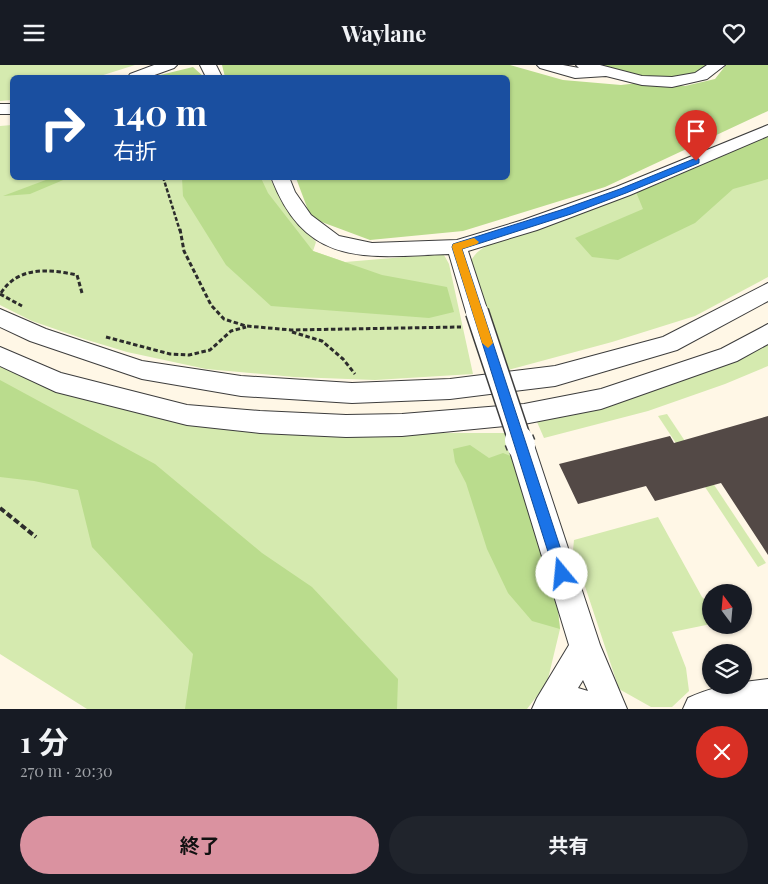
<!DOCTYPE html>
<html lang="ja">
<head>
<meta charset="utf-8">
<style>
  body { margin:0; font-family:"Playfair Display","Noto Sans JP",serif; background:#20242c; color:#f1f3f6; height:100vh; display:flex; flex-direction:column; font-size:19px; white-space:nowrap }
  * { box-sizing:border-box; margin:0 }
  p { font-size:16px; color:#9ea1a6 }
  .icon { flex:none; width:28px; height:28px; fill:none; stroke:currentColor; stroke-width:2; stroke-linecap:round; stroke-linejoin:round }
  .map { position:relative; height:644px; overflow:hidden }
  .details { display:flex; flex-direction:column; background:#171b24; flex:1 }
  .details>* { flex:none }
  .guide { position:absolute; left:10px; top:10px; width:500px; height:105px; border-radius:8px; box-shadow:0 1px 4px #0004; background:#1a4fa0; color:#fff; overflow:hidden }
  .needle { width:32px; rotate:344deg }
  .tools { position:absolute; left:702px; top:519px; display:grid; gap:10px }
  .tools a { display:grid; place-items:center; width:50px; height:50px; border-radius:50%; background:#171b24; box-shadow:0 1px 4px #0004; font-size:25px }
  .pin { position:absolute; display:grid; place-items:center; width:42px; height:42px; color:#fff; margin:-51px -21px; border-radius:50% 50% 50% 0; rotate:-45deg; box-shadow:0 0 5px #0007 }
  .pin .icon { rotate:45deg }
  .me { position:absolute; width:55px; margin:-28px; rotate:343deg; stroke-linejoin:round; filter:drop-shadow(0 0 4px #0008) }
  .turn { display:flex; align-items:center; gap:18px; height:105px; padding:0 20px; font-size:22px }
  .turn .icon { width:65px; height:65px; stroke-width:2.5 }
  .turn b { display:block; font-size:35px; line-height:42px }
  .round { display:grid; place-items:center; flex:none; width:52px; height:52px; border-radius:26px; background:#20242c }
  .summary { display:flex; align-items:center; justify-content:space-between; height:85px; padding:0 20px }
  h1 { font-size:30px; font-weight:700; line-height:38px }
  .primary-button { display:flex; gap:10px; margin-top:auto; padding:10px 20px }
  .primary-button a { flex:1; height:58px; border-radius:30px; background:#da92a0; color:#111; font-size:20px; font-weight:700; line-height:58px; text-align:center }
  .primary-button a+a { background:#20242c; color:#f1f3f6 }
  header { display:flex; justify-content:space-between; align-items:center; height:65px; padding:0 20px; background:#171b24; font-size:22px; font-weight:700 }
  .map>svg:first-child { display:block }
  .green { fill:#d5eaaf }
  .forest { fill:#badc8d }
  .building { fill:#534946 }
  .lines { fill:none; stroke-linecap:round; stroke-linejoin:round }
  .minor-casing { stroke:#3d3d3d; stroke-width:2 }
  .path-far2 { stroke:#2c2c2c; stroke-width:2.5; stroke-dasharray:4 2; stroke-linecap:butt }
  .path-far1 { stroke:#2c2c2c; stroke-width:3; stroke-dasharray:4.5 2.5; stroke-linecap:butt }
  .path { stroke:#2c2c2c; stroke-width:4; stroke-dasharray:6 3; stroke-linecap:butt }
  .minor { fill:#fff; fill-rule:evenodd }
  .minor-bridge-far1-casing { stroke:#3d3d3d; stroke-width:25; stroke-linecap:butt }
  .minor-bridge-casing { stroke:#3d3d3d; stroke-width:31; stroke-linecap:butt }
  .minor-bridge-far1 { stroke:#fff; stroke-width:22 }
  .minor-bridge { stroke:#fff; stroke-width:28 }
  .route { fill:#1a73e8; stroke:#114b97 }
  .slow { fill:#f59e0b }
</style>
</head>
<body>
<header><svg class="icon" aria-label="menu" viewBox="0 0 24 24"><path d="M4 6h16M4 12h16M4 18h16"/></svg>Waylane<svg class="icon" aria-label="heart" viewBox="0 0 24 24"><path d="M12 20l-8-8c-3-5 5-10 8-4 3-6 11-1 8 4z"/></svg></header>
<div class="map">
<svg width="768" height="644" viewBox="0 0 768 644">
  <rect width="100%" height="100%" fill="#fff7e6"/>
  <!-- green -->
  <g class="green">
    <path d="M 0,0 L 135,0 L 97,12 L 12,12 L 12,35 L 0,36 Z"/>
    <path d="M 12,60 L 12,112 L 270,113 L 284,140 L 316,177 L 313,186 L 345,197 L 428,190 L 444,190 L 449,199 L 473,309 L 375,315 L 294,312 L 206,304 L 127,287 L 84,274 L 32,256 L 0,240 L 0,61 Z"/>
    <path d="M 768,70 L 768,212 L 695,251 L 612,277 L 504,306 L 470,198 C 477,182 491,179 507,173 L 661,118 Z"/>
    <path d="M 768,278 L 768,301 L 725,319 L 648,346 L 544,373 L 537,357 C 616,337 696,317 768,278 Z"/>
    <path d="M 0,299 L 116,342 L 411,368 L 508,368 L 555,519 L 560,564 L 547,618 L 527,644 L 87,644 L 0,589 Z"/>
    <path d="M 667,349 L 766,498 L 758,502 L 658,351 Z"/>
    <path d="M 658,452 L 702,532 L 711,540 L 711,559 L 672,567 L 686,603 L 689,626 L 672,642 L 651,642 L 619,624 L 573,485 L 574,475 Z"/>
  </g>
  <!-- forest -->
  <g class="forest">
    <path d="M 222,0 L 510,0 L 563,15 L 621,20 L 639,18 L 685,21 L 715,14 L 726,0 L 768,0 L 768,46 L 605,122 L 463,166 L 370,175 L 311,153 L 296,113 L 508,112 L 508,12 L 225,12 Z"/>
    <path d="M 595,0 L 711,0 C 670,25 637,11 595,0 Z"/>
    <path d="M 193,2 L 204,12 L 152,12 Z"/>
    <path d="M 768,70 L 768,114 L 733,124 L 695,158 L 618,195 L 592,192 L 575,173 L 643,144 L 636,127 L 661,118 Z"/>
    <path d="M 51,113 L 68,113 L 30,129 L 3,131 Z"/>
    <path d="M 182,113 L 261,113 L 268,128 L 313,186 L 382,210 L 447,222 L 454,247 L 429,253 L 271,241 L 226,200 L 183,131 Z"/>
    <path d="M 0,315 L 155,399 L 262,488 L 312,522 L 398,614 L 397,644 L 185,644 L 193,589 L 92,482 L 78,425 L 34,416 L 0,412 Z"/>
    <path d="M 470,380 L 489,393 L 503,388 L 516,393 L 555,519 L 560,564 L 532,556 L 508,528 L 487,484 L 466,418 L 455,397 L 453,384 Z"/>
  </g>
  <!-- building -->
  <path class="building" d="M 768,351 L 768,490 L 721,418 L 655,436 L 646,421 L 578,439 L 559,399 L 670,371 L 674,378 Z"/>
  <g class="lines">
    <defs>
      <g id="minor">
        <path d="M 154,0 L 177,0 L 174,3 L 149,12 L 128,12 L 130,9 Z"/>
        <path d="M 200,0 L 216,0 L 222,12 L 206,12 Z"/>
        <path d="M 537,0 L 563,0 L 579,3 L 576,0 L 600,0 L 642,11 L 672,12 L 695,8 L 707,0 L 725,0 L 707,14 L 672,22 L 642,20 L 606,11 L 575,13 L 540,3 Z"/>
        <rect x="0" y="39" width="12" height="10"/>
        <path d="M 768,60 L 768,71 L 630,130 L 537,165 L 468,186 L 488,247 L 485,253 L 477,255 L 469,253 L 466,247 L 449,189 C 367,192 306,204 271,112 L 289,112 L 295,127 L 311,150 L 339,171 L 372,178 L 457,175 L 523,155 L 616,122 Z"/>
        <path d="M 768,218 L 768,236 L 677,285 L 555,321 L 450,334 L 352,338 L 241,331 L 142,314 L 30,276 L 0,262 L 0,244 L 46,264 L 142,296 L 241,311 L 352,318 L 450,314 L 555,301 L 663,272 Z"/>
        <path d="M 768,259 L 768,279 L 737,296 L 601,344 L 524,359 L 402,371 L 346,372 L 260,368 L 187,360 L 56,327 L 0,301 L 0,282 L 61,308 L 187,340 L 260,346 L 346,350 L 402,349 L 524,339 L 601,324 L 721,284 Z"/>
        <path d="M 521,369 L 530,372 L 534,380 L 600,580 L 627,644 L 532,644 L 537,633 L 569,580 L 508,380 L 512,372 ZM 583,615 L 588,626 L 578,623 Z"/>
        <path d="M 768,614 L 768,644 L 683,644 L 688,633 C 708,624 721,620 744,620 L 744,617 Z"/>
      </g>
    </defs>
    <!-- minor casing -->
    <use href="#minor" class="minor-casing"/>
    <!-- path-far2 -->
    <path class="path-far2" d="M 163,112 L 180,166"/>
    <!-- path-far1 -->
    <g class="path-far1">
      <path d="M 180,164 L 184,186 L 211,240 L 224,254 L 246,261 L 291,265 L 461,262"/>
      <path d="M 1,228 C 18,201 49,204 77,210 L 82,228"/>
      <path d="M 0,229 L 22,241"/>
      <path d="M 292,267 L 322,276 L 343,294 L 355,309"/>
      <path d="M 106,272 L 170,289 L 189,290 L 210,285 L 231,266 L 246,262"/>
    </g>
    <!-- path -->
    <path class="path" d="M 0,443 L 36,472"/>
    <!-- minor -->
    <use href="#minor" class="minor"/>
    <defs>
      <path id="minor-bridge-far1" d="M 477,247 L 520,376"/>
      <path id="minor-bridge" d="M 519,375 L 521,380"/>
    </defs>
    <!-- minor-bridge-far1 casing -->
    <use href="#minor-bridge-far1" class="minor-bridge-far1-casing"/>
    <!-- minor-bridge casing -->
    <use href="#minor-bridge" class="minor-bridge-casing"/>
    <!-- minor-bridge-far1 -->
    <use href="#minor-bridge-far1" class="minor-bridge-far1"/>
    <!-- minor-bridge -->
    <use href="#minor-bridge" class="minor-bridge"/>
  </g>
  <!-- route -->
  <path class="route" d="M 696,93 L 699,94 L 699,98 L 626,128 L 571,149 L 462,184 L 569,509 L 567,514 L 562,516 L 557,514 L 555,509 L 452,182 L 453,179 L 564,144 L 620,124 Z"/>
  <!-- slow -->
  <path class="slow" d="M 474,173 L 479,177 L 477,179 L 462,184 L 493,278 L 488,283 L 482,278 L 452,182 L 453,179 Z"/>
</svg>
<div class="tools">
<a><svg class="needle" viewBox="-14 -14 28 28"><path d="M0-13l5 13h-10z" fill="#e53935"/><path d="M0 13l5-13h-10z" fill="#9ea1a6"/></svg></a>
<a><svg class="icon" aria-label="layers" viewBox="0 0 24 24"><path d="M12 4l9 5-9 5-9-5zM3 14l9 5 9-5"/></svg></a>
</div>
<div class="pin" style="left:696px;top:96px;background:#d93025"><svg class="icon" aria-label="arrive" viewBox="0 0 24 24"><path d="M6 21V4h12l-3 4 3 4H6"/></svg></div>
<svg class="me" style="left:562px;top:509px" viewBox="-20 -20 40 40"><circle r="19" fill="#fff"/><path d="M0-13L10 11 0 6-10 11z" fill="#1a73e8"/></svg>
<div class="guide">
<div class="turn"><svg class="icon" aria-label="right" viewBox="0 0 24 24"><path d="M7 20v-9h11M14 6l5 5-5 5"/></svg><div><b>140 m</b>右折</div></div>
</div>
</div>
<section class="details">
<div class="summary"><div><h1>1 分</h1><p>270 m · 20:30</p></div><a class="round" style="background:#d93025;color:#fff"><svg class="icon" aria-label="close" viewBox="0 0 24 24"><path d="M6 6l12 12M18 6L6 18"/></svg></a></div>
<div class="primary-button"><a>終了</a><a>共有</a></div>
</section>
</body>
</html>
